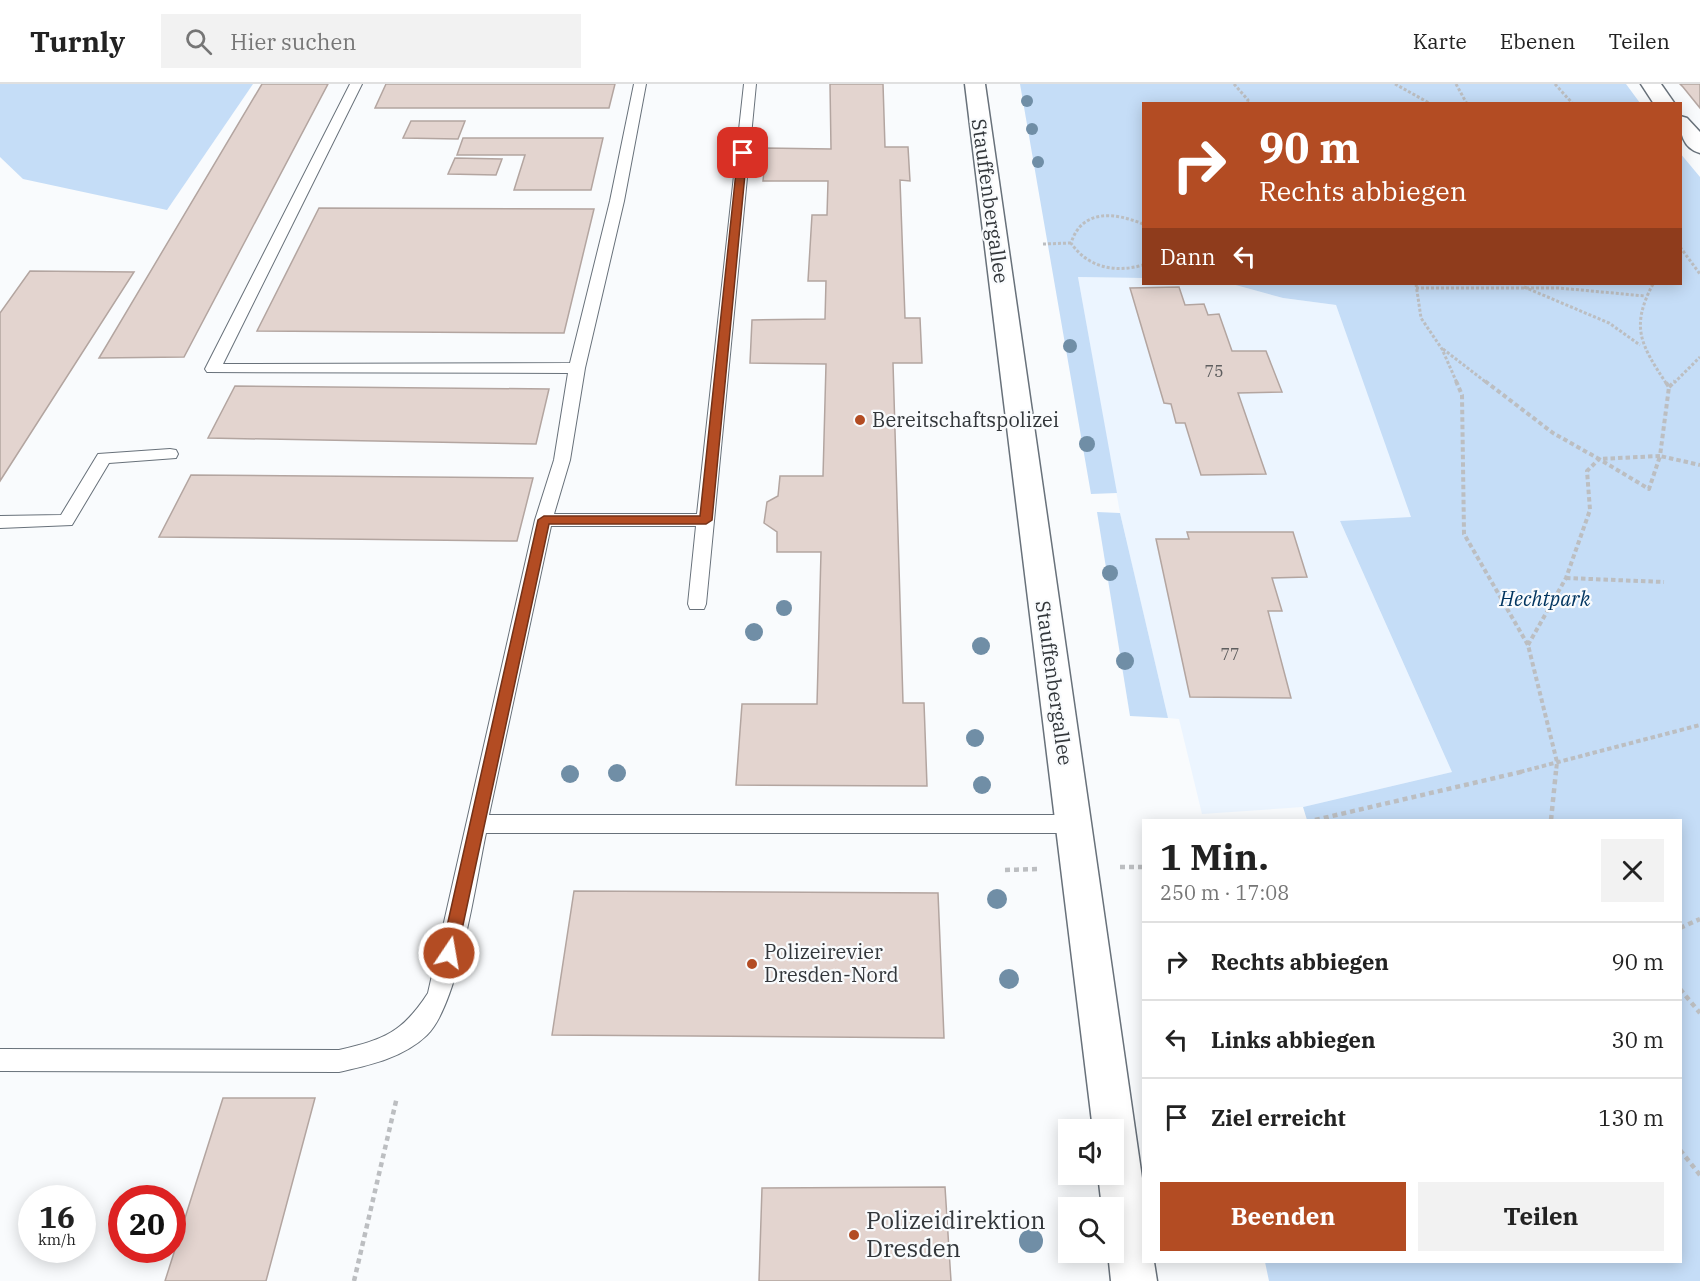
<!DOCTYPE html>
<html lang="de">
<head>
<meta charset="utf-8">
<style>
  body { margin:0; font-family:"IBM Plex Serif",serif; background:#f2f2f2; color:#222; height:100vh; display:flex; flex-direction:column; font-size:22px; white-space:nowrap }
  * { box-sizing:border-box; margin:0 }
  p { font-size:20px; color:#767676 }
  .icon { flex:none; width:33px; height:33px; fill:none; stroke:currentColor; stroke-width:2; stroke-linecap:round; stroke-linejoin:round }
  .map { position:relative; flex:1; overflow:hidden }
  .sheet { position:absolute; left:1142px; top:735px; width:540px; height:444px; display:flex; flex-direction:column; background:#fff; border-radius:0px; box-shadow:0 3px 15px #0003 }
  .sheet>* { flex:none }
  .top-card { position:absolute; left:1142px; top:18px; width:540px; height:183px; border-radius:0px; box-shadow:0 3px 15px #0003; background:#b34c23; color:#fff; overflow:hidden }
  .tools { position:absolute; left:1058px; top:1035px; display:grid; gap:12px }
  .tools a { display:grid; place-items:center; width:66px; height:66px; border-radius:0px; background:#fff; box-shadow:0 3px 15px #0003; font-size:30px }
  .speed { position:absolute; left:18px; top:1101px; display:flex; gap:12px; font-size:30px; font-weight:700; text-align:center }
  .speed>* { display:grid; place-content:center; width:78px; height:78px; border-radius:50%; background:#fff; box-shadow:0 3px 15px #0003; line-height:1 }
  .speed small { font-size:15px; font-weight:400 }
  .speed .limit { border:9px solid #d22; background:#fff; color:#111 }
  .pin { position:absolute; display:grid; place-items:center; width:51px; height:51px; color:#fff; margin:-26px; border-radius:12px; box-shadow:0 3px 9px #0006 }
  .me { position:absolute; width:66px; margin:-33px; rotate:12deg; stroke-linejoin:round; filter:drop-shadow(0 0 4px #0008) }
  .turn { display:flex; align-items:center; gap:21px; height:126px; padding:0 18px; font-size:27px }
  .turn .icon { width:78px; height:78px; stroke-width:2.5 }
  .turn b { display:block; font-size:42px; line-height:51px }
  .then { display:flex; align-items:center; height:57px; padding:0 18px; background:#0003; gap:12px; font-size:22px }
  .round { display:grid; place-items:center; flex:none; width:63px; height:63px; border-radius:0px; background:#f2f2f2 }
  .summary { display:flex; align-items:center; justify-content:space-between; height:102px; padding:0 18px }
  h1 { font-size:36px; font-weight:700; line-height:45px }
  .button { display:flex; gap:12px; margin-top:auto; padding:12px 18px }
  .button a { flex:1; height:69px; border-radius:0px; background:#b34c23; color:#fff; font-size:24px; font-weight:700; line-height:69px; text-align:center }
  .button a+a { background:#f2f2f2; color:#222 }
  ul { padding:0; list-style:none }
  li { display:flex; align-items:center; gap:18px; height:78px; padding:0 18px; border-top:2px solid #e0e0e0 }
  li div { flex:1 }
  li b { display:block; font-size:22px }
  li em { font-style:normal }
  header { display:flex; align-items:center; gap:36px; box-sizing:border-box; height:84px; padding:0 30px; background:#fff; border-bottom:2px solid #e0e0e0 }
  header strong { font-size:28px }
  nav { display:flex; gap:33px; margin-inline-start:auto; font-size:21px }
  .search { width:420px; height:54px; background:#f2f2f2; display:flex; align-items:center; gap:15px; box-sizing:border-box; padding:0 21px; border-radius:0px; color:#767676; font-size:22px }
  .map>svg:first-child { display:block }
  .built { fill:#ecf5ff }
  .green { fill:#c5ddf7 }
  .building { fill:#e3d4cf; stroke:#b3a5a0; stroke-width:1.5 }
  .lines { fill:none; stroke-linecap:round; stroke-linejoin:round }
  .service-casing { stroke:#68717a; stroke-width:2 }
  .tertiary-casing { stroke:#68717a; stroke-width:3 }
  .secondary-casing { stroke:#68717a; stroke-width:3 }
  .path-far2 { stroke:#bcbec1; stroke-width:3; stroke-dasharray:3 2; stroke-linecap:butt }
  .path-far1 { stroke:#bcbec1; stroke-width:4; stroke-dasharray:4.5 3; stroke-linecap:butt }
  .path { stroke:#bcbec1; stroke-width:4.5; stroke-dasharray:5 4; stroke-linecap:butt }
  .service { fill:#fff; fill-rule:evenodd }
  .tertiary { fill:#fff; fill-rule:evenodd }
  .secondary { fill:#fff; fill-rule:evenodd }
  .tree { fill:#708ea6 }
  .route { fill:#b34c23; stroke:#743117; stroke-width:1.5 }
  .poi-dot { fill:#b34c23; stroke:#f9fbfd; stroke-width:2 }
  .labels { text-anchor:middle; stroke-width:4.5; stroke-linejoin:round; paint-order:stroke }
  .number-label { font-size:16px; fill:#5e5e5f }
  .street-label { font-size:20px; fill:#32363a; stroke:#f9fbfd }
  .poi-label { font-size:20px; fill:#32363a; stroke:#f9fbfd; text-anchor:start }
  .park-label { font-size:20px; font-style:italic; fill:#00345f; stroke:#f9fbfd }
  .near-poi-label { font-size:24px; fill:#32363a; stroke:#f9fbfd; text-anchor:start }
</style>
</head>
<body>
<header>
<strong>Turnly</strong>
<div class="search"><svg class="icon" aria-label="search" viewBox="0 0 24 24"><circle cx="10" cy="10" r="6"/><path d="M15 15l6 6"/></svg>Hier suchen</div>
<nav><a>Karte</a><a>Ebenen</a><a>Teilen</a></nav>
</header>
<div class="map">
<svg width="1700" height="1197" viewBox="0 0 1700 1197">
  <rect width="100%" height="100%" fill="#f9fbfd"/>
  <!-- built -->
  <path class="built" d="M 1078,193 L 1143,194 L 1143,200 L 1232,200 L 1283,214 L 1336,221 L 1413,435 L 1340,437 L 1452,688 L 1303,723 L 1202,730 L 1179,635 L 1168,634 L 1120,429 Z"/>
  <!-- green -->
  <g class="green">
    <path d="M 0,0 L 253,0 L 167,126 L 23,95 L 0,73 Z"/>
    <path d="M 1020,0 L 1626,0 L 1640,19 L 1143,20 L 1143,194 L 1078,193 L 1117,409 L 1091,410 Z"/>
    <path d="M 1680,69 L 1700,93 L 1700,1197 L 1269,1197 L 1265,1178 L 1680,1178 L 1680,736 L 1307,736 L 1303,723 L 1452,688 L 1340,437 L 1411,433 L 1336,221 L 1283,214 L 1232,200 L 1680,200 Z"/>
    <path d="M 1097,428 L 1120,429 L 1168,634 L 1130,632 Z"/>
  </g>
  <!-- building -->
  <g class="building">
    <path d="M 262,0 L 328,0 L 184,273 L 99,274 Z"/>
    <path d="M 386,0 L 615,0 L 609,24 L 375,24 Z"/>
    <path d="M 830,0 L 883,0 L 885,63 L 908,63 L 910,97 L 900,96 L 905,234 L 920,234 L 922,279 L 893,279 L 903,619 L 924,619 L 927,702 L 736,701 L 742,620 L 817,620 L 821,468 L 777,468 L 777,448 L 764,439 L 767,418 L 778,412 L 780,392 L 823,392 L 826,280 L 750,279 L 752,236 L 825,235 L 826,197 L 808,197 L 812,131 L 827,131 L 828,97 L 763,97 L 766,64 L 831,65 Z"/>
    <path d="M 1680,0 L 1700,0 L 1700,24 L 1683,3 Z"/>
    <path d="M 411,37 L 465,37 L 458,55 L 403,54 Z"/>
    <path d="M 463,54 L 603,54 L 591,106 L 514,106 L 525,71 L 457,71 Z"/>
    <path d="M 455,74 L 502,75 L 496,91 L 448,90 Z"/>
    <path d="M 319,124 L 594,125 L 564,249 L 257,247 Z"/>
    <path d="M 30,187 L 134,188 L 0,397 L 0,229 Z"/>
    <path d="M 1179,203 L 1185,221 L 1204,220 L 1208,231 L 1219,230 L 1232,267 L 1266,267 L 1282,308 L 1238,309 L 1266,390 L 1201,391 L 1185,339 L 1176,339 L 1171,320 L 1164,319 L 1130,204 Z"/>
    <path d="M 235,302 L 549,305 L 536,360 L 208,354 Z"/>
    <path d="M 191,391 L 533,394 L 517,457 L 159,453 Z"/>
    <path d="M 1187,448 L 1293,448 L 1307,493 L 1272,494 L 1282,527 L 1268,527 L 1291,614 L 1190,613 L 1156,455 L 1189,455 Z"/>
    <path d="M 574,807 L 938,809 L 944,954 L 552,951 Z"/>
    <path d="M 223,1014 L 315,1014 L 266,1197 L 165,1197 Z"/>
    <path d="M 945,1103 L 951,1197 L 759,1197 L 762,1104 Z"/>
  </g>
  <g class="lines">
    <defs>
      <g id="service">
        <path d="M 350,0 L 362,0 L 223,280 L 570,279 L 610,117 L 634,0 L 646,0 L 624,117 L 585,284 L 570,376 L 554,430 L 697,430 L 744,0 L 756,0 L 706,520 L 704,525 L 690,525 L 688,520 L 696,442 L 551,442 L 489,731 L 1073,731 L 1081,734 L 1084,740 L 1081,746 L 1073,749 L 486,749 C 476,796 459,920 427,951 C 403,974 370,981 339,988 L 0,987 L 0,965 L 339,966 C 385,955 402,949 428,909 L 535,436 L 554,376 L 568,289 L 207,288 L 205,285 Z"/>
        <path d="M 170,365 L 176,366 L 178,370 L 176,374 L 109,379 L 72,441 L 0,444 L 0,432 L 61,431 L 98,370 Z"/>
      </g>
      <g id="tertiary">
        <path d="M 1641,0 L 1661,0 L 1675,20 L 1654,20 Z"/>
        <path d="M 1680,32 L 1687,34 L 1700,48 L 1700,69 C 1682,64 1680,48 1680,32 Z"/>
      </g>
      <path id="secondary" d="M 965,0 L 985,0 L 1143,1101 L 1143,1178 L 1154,1178 L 1157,1197 L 1111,1197 L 1108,1168 L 1113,1168 L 1113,1124 L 1102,1124 L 1098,1090 L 1113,1090 L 1113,1046 L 1093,1046 Z"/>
    </defs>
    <!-- service casing -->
    <use href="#service" class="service-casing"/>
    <!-- tertiary casing -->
    <use href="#tertiary" class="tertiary-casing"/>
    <!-- secondary casing -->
    <use href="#secondary" class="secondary-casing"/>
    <!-- path-far2 -->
    <g class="path-far2">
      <path d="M 1234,0 L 1248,16 L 1247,20"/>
      <path d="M 1395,0 L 1431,20"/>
      <path d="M 1456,0 L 1467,20"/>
      <path d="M 1555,0 L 1573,20"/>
      <path d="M 1143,140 C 1114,128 1082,125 1071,159 C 1088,184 1116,189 1143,181"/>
      <path d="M 1043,160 L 1071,159"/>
      <path d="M 1680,163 L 1700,190"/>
      <path d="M 1416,200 L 1421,234 L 1442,265 L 1457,299"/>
      <path d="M 1653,200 C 1630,243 1641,261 1666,299"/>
      <path d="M 1524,203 L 1609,239 L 1640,261"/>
      <path d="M 1416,204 L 1559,204 L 1645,212"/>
      <path d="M 1443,265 L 1487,299"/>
      <path d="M 1674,299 L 1700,273"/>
    </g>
    <!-- path-far1 -->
    <g class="path-far1">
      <path d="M 1456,297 L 1462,311 L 1464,450 L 1528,561 L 1557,678 L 1556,688"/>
      <path d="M 1485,297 L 1553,349 L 1599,375 L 1660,372 L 1669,303 L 1665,297"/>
      <path d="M 1669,303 L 1675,297"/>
      <path d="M 1566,494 L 1664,498"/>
      <path d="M 1528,561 L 1566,494 L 1590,426 L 1587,387 L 1599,375 L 1649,405 L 1660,372 L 1700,381"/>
      <path d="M 1520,688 L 1700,641"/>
    </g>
    <!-- path -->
    <g class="path">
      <path d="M 1315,736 L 1525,687"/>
      <path d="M 1551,736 L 1556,687"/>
      <path d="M 1120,783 L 1143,783"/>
      <path d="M 1005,786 L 1040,785"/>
      <path d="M 1680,844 L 1700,835"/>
      <path d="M 1680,905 L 1700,929"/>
      <path d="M 1680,1066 L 1700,1091"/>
      <path d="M 354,1197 L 397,1013"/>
    </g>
    <!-- service -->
    <use href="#service" class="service"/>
    <!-- tertiary -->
    <use href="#tertiary" class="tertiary"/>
    <!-- secondary -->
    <use href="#secondary" class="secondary"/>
  </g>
  <!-- trees -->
  <g class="tree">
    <circle cx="1027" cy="17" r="6"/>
    <circle cx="1032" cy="45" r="6"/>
    <circle cx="1038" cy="78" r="6"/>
    <circle cx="1070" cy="262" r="7"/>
    <circle cx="1087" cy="360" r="8"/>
    <circle cx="1110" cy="489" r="8"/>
    <circle cx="784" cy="524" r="8"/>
    <circle cx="754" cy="548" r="9"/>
    <circle cx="981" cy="562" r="9"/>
    <circle cx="1125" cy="577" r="9"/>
    <circle cx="975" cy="654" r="9"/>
    <circle cx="617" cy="689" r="9"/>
    <circle cx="570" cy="690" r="9"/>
    <circle cx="982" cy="701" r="9"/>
    <circle cx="997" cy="815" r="10"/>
    <circle cx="1009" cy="895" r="10"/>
    <circle cx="1031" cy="1157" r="12"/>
  </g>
  <!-- route -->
  <path class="route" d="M 743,66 L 747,69 L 712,436 L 706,440 L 549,440 L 457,869 L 454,874 L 443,874 L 441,869 L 538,436 L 544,432 L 700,432 L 738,69 Z"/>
  <!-- markers -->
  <g class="poi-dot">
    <circle cx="860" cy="336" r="6"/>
    <circle cx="752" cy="880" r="6"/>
    <circle cx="854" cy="1151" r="6"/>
  </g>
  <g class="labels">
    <!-- number labels -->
    <g class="number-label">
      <text x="1214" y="293">75</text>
      <text x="1230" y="576">77</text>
    </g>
    <!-- street labels -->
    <g class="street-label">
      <text transform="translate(990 117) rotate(82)" y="7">Stauffenbergallee</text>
      <text transform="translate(1054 599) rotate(82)" y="7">Stauffenbergallee</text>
    </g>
    <!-- poi labels -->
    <g class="poi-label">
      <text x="872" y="343">Bereitschaftspolizei</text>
      <text x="764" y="875">Polizeirevier<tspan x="764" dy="23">Dresden-Nord</tspan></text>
    </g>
    <!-- park labels -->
    <g class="park-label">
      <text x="1545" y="522">Hechtpark</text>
    </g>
    <!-- near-poi labels -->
    <g class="near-poi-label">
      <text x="866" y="1145">Polizeidirektion<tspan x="866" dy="28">Dresden</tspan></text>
    </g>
  </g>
</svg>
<div class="tools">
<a><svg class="icon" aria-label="sound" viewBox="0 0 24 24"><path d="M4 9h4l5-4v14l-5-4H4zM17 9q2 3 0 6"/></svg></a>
<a><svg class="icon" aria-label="search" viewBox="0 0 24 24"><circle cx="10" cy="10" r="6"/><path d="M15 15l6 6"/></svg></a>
</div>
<div class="speed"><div>16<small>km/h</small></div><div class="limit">20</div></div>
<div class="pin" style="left:743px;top:69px;background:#d93025"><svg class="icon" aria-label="arrive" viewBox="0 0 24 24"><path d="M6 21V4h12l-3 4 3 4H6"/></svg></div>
<svg class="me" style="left:449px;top:869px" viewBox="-20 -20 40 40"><circle r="17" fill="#b34c23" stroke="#fff" stroke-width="3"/><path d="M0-11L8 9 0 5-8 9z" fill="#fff"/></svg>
<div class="top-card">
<div class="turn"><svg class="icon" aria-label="right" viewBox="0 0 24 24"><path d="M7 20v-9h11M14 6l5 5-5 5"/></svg><div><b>90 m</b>Rechts abbiegen</div></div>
<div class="then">Dann<svg class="icon" aria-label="left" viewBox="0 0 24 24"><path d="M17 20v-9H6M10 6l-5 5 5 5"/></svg></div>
</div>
<section class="sheet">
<div class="summary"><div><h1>1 Min.</h1><p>250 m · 17:08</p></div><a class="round"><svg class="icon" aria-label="close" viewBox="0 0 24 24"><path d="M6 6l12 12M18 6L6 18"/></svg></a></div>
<ul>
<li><svg class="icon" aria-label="right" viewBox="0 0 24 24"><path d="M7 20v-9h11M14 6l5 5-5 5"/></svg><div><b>Rechts abbiegen</b></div><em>90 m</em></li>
<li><svg class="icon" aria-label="left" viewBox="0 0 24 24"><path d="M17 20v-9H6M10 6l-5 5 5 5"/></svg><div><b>Links abbiegen</b></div><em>30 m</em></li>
<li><svg class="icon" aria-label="arrive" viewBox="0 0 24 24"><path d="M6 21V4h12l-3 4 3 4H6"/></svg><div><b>Ziel erreicht</b></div><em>130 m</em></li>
</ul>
<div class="button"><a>Beenden</a><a>Teilen</a></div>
</section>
</div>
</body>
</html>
